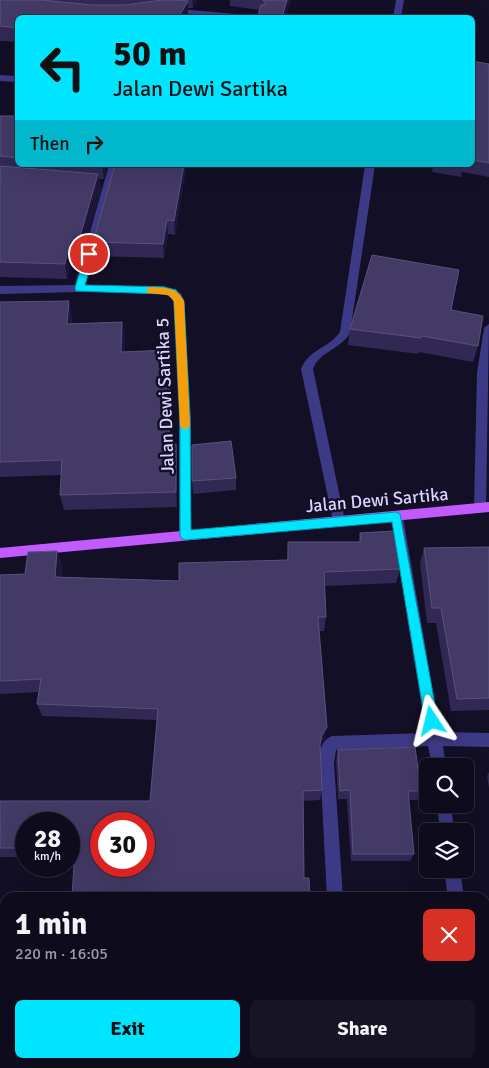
<!DOCTYPE html>
<html lang="en">
<head>
<meta charset="utf-8">
<style>
  body { margin:0; font-family:Signika,sans-serif; background:#171425; color:#f1f3f6; height:100vh; display:flex; flex-direction:column; font-size:19px; white-space:nowrap }
  * { box-sizing:border-box; margin:0 }
  p { font-size:16px; color:#9b9ba3 }
  .icon { flex:none; width:28px; height:28px; fill:none; stroke:currentColor; stroke-width:2; stroke-linecap:round; stroke-linejoin:round }
  .map { position:relative; flex:1; overflow:hidden }
  .details { position:absolute; left:0px; top:892px; width:490px; height:176px; display:flex; flex-direction:column; background:#0e0b1c; border-radius:15px 15px 0 0; box-shadow:0 5px 20px #0002,0 0 0 1px #2e2b3b }
  .details>* { flex:none }
  .top-card { position:absolute; left:15px; top:15px; width:460px; height:152px; border-radius:8px; box-shadow:0 5px 20px #0002,0 0 0 1px #2e2b3b; background:#00e5ff; color:#111; overflow:hidden }
  .tools { position:absolute; left:419px; top:758px; display:grid; gap:10px }
  .tools a { display:grid; place-items:center; width:55px; height:55px; border-radius:8px; background:#0e0b1c; box-shadow:0 5px 20px #0002,0 0 0 1px #2e2b3b; font-size:25px }
  .speed { position:absolute; left:15px; top:812px; display:flex; gap:10px; font-size:25px; font-weight:700; text-align:center }
  .speed>* { display:grid; place-content:center; width:65px; height:65px; border-radius:50%; background:#0e0b1c; box-shadow:0 5px 20px #0002,0 0 0 1px #2e2b3b; line-height:1 }
  .speed small { font-size:12px; font-weight:400 }
  .speed .limit { border:8px solid #d22; background:#fff; color:#111 }
  .pin { position:absolute; display:grid; place-items:center; width:42px; height:42px; color:#fff; margin:-21px; border:2px solid #fff; border-radius:50%; box-shadow:0 1px 5px #0007 }
  .me { position:absolute; width:55px; margin:-28px; rotate:350deg; stroke-linejoin:round; filter:drop-shadow(0 0 4px #0008) }
  .turn { display:flex; align-items:center; gap:18px; height:105px; padding:0 15px; font-size:22px }
  .turn .icon { width:65px; height:65px; stroke-width:2.5 }
  .turn b { display:block; font-size:35px; line-height:42px }
  .then { display:flex; align-items:center; height:48px; padding:0 15px; background:#0003; gap:10px; font-size:19px }
  .round { display:grid; place-items:center; flex:none; width:52px; height:52px; border-radius:8px; background:#171425 }
  .overview { display:flex; align-items:center; justify-content:space-between; height:85px; padding:0 15px }
  h1 { font-size:30px; font-weight:800; line-height:38px }
  .action { display:flex; gap:10px; margin-top:auto; padding:10px 15px }
  .action a { flex:1; height:58px; border-radius:8px; background:#00e5ff; color:#111; font-size:20px; font-weight:800; line-height:58px; text-align:center }
  .action a+a { background:#171425; color:#f1f3f6 }
  .map>svg:first-child { display:block }
  .lines { fill:none; stroke-linecap:round; stroke-linejoin:round }
  .minor { fill:#3d3a85; fill-rule:evenodd }
  .major { fill:#c25bff; fill-rule:evenodd }
  .wall { fill:#312854 }
  .shaded-wall { fill:#1d163a }
  .building { fill:#433a66; stroke:#5a527e; fill-rule:evenodd }
  .route { fill:#00e5ff; stroke:#0095a6 }
  .slow { fill:#f59e0b }
  .labels { text-anchor:middle; stroke-width:5; stroke-linejoin:round; paint-order:stroke }
  .street-label { font-size:18px; fill:#d9d4ff; stroke:#130f26 }
</style>
</head>
<body>
<div class="map">
<svg width="489" height="1068" viewBox="0 0 489 1068">
  <rect width="100%" height="100%" fill="#130f26"/>
  <g class="lines">
    <!-- minor -->
    <g class="minor">
      <path d="M 396,0 L 404,0 L 401,18 L 393,18 Z"/>
      <path d="M 169,8 L 260,16 L 264,18 L 228,18 L 172,12 L 169,12 Z"/>
      <path d="M 0,75 L 18,76 L 18,82 L 0,81 Z"/>
      <path d="M 109,165 L 119,165 L 85,285 L 164,286 L 181,293 L 184,301 L 191,419 L 191,535 L 189,539 L 185,540 L 181,539 L 179,535 L 179,419 L 173,298 L 163,294 L 79,292 L 0,294 L 0,286 L 75,285 Z"/>
      <path d="M 365,165 L 375,165 L 350,333 C 341,349 319,352 313,369 L 345,521 L 343,525 L 335,525 L 333,521 L 301,369 C 310,348 328,349 340,332 Z"/>
      <path d="M 489,324 L 486,508 L 484,512 L 476,512 L 474,508 L 477,373 L 484,328 Z"/>
      <path d="M 397,512 L 401,513 L 403,517 L 440,732 L 489,733 L 489,747 L 443,746 L 446,766 L 432,766 L 428,746 L 336,750 L 334,763 L 343,898 L 327,898 L 320,763 C 320,752 320,741 332,736 L 426,733 L 391,517 L 393,513 Z"/>
      <path d="M 437,804 L 451,804 L 454,831 L 440,831 Z"/>
      <path d="M 444,869 L 460,869 L 464,898 L 448,898 Z"/>
      <rect x="485" y="1008" width="4" height="16"/>
      <rect x="0" y="1034" width="5" height="16"/>
      <path d="M 175,1064 L 193,1064 L 191,1068 L 173,1068 Z"/>
    </g>
    <!-- major -->
    <path class="major" d="M 489,502 L 489,512 L 0,558 L 0,548 Z"/>
  </g>
  <!-- wall -->
  <g class="wall">
    <path d="M 0,0 L 197,0 L 193,8 L 188,8 L 188,16 L 18,18 L 18,42 L 0,41 Z"/>
    <path d="M 230,0 L 291,0 L 287,14 L 257,18 L 260,10 L 230,6 Z"/>
    <path d="M 472,61 L 489,64 L 489,177 L 462,172 L 461,177 L 432,172 L 433,165 L 472,165 Z"/>
    <path d="M 18,111 L 18,165 L 107,165 L 104,179 L 99,179 L 101,189 L 82,255 L 73,255 L 67,279 L 0,277 L 0,116 L 16,116 Z"/>
    <path d="M 115,165 L 186,165 L 186,168 L 175,235 L 168,234 L 164,258 L 95,256 L 93,242 Z"/>
    <path d="M 0,302 L 72,317 L 72,324 L 122,322 L 125,338 L 124,352 L 169,350 L 171,366 L 171,444 L 176,444 L 177,459 L 177,507 L 64,510 L 60,495 L 61,475 L 0,477 Z"/>
    <path d="M 451,310 L 478,346 L 473,362 L 419,352 L 418,354 L 348,345 L 350,329 Z"/>
    <path d="M 236,478 L 236,490 L 193,494 L 192,481 Z"/>
    <path d="M 360,533 L 400,569 L 396,583 L 325,586 L 326,617 L 324,631 L 319,631 L 325,738 L 320,746 L 322,790 L 320,800 L 303,801 L 304,878 L 310,898 L 74,857 L 69,857 L 69,824 L 26,824 L 26,857 L 0,857 L 0,801 L 150,801 L 157,720 L 42,716 L 37,704 L 39,692 L 0,694 L 0,575 L 25,574 L 57,551 L 62,565 L 61,577 L 179,581 L 287,560 L 288,542 L 358,542 Z"/>
    <path d="M 489,547 L 489,710 L 451,711 L 436,623 L 427,623 L 420,563 L 424,548 Z"/>
    <path d="M 338,750 L 421,791 L 417,800 L 409,800 L 414,854 L 410,861 L 351,861 L 347,799 L 338,799 L 336,760 Z"/>
    <path d="M 489,772 L 489,788 L 487,776 Z"/>
    <path d="M 488,1033 L 489,1033 L 489,1055 Z"/>
  </g>
  <!-- shaded-wall -->
  <g class="shaded-wall">
    <path d="M 192,0 L 197,0 L 193,8 Z"/>
    <path d="M 287,0 L 291,0 L 286,18 L 283,14 Z"/>
    <path d="M 188,1 L 188,18 L 178,18 Z"/>
    <path d="M 102,165 L 107,165 L 104,179 Z"/>
    <path d="M 184,165 L 186,165 L 186,168 L 175,235 L 174,221 Z"/>
    <path d="M 98,174 L 101,189 L 82,255 L 79,240 Z"/>
    <path d="M 167,220 L 168,234 L 164,258 L 163,244 Z"/>
    <path d="M 70,240 L 73,255 L 67,279 L 65,264 Z"/>
    <path d="M 69,301 L 72,317 L 70,340 L 67,324 Z"/>
    <path d="M 122,322 L 125,338 L 124,368 L 121,352 Z"/>
    <path d="M 169,350 L 171,366 L 171,460 L 169,444 Z"/>
    <path d="M 176,444 L 177,459 L 177,507 L 176,492 Z"/>
    <path d="M 57,551 L 62,565 L 59,591 L 55,577 Z"/>
    <path d="M 327,727 L 325,738 L 320,747 L 322,735 Z"/>
  </g>
  <!-- building -->
  <g class="building">
    <path d="M 0,0 L 42,0 L 92,5 L 125,5 L 162,0 L 174,0 L 188,1 L 178,18 L 18,18 L 18,28 L 0,26 Z"/>
    <path d="M 263,0 L 287,0 L 283,14 L 320,18 L 257,18 L 261,5 L 266,4 Z"/>
    <path d="M 472,61 L 489,64 L 489,163 L 472,160 Z"/>
    <path d="M 18,111 L 18,158 L 0,156 L 0,116 L 16,116 Z"/>
    <path d="M 115,165 L 184,165 L 174,221 L 167,220 L 163,244 L 93,242 Z"/>
    <path d="M 0,166 L 98,174 L 79,240 L 70,240 L 65,264 L 0,262 Z"/>
    <path d="M 372,255 L 459,270 L 451,310 L 483,316 L 478,346 L 422,336 L 421,338 L 350,329 Z"/>
    <path d="M 69,301 L 67,324 L 122,322 L 121,352 L 169,350 L 169,444 L 176,444 L 176,492 L 60,495 L 62,460 L 0,462 L 0,302 Z"/>
    <path d="M 231,441 L 236,478 L 192,481 L 192,445 Z"/>
    <path d="M 394,531 L 400,569 L 324,572 L 326,617 L 318,617 L 327,727 L 322,735 L 320,744 L 322,790 L 303,791 L 304,878 L 309,878 L 310,898 L 72,898 L 75,848 L 69,848 L 69,824 L 26,824 L 26,848 L 0,848 L 0,801 L 150,801 L 158,709 L 37,704 L 41,679 L 0,681 L 0,575 L 25,574 L 28,552 L 57,551 L 55,577 L 179,581 L 179,563 L 288,560 L 288,542 L 361,542 L 360,533 ZM 101,824 L 144,824 L 144,866 L 101,866 Z"/>
    <path d="M 489,547 L 489,698 L 457,699 L 441,608 L 432,608 L 424,548 Z"/>
    <path d="M 415,747 L 421,791 L 408,791 L 414,854 L 353,854 L 350,790 L 340,791 L 338,750 Z"/>
    <path d="M 0,1050 L 5,1051 L 5,1064 L 44,1064 L 57,1068 L 0,1068 Z"/>
    <path d="M 198,1064 L 252,1064 L 267,1068 L 197,1068 Z"/>
  </g>
  <!-- route -->
  <path class="route" d="M 86,251 L 89,251 L 94,254 L 85,285 L 164,287 L 176,290 L 184,301 L 190,419 L 191,530 L 396,512 L 400,514 L 438,721 L 436,725 L 432,727 L 427,725 L 425,721 L 392,522 L 185,540 L 181,538 L 180,535 L 180,419 L 174,302 L 170,295 L 164,294 L 76,291 L 75,288 Z"/>
  <!-- slow -->
  <path class="slow" d="M 150,287 C 165,288 177,287 184,301 L 190,426 L 185,430 L 180,426 L 174,301 L 168,295 L 147,293 L 147,288 Z"/>
  <g class="labels">
    <!-- street labels -->
    <g class="street-label">
      <text transform="translate(165 396) rotate(-92)" y="6">Jalan Dewi Sartika 5</text>
      <text transform="translate(377 500) rotate(-5)" y="6">Jalan Dewi Sartika</text>
    </g>
  </g>
</svg>
<div class="tools">
<a><svg class="icon" aria-label="search" viewBox="0 0 24 24"><circle cx="10" cy="10" r="6"/><path d="M15 15l6 6"/></svg></a>
<a><svg class="icon" aria-label="layers" viewBox="0 0 24 24"><path d="M12 4l9 5-9 5-9-5zM3 14l9 5 9-5"/></svg></a>
</div>
<div class="speed"><div>28<small>km/h</small></div><div class="limit">30</div></div>
<div class="pin" style="left:89px;top:254px;background:#d93025"><svg class="icon" aria-label="arrive" viewBox="0 0 24 24"><path d="M6 21V4h12l-3 4 3 4H6"/></svg></div>
<svg class="me" style="left:432px;top:721px" viewBox="-20 -20 40 40"><path d="M0-17L14 15 0 8-14 15z" fill="#00e5ff" stroke="#fff" stroke-width="4"/></svg>
<div class="top-card">
<div class="turn"><svg class="icon" aria-label="left" viewBox="0 0 24 24"><path d="M17 20v-9H6M10 6l-5 5 5 5"/></svg><div><b>50 m</b>Jalan Dewi Sartika</div></div>
<div class="then">Then<svg class="icon" aria-label="right" viewBox="0 0 24 24"><path d="M7 20v-9h11M14 6l5 5-5 5"/></svg></div>
</div>
<section class="details">
<div class="overview"><div><h1>1 min</h1><p>220 m · 16:05</p></div><a class="round" style="background:#d93025;color:#fff"><svg class="icon" aria-label="close" viewBox="0 0 24 24"><path d="M6 6l12 12M18 6L6 18"/></svg></a></div>
<div class="action"><a>Exit</a><a>Share</a></div>
</section>
</div>
</body>
</html>
